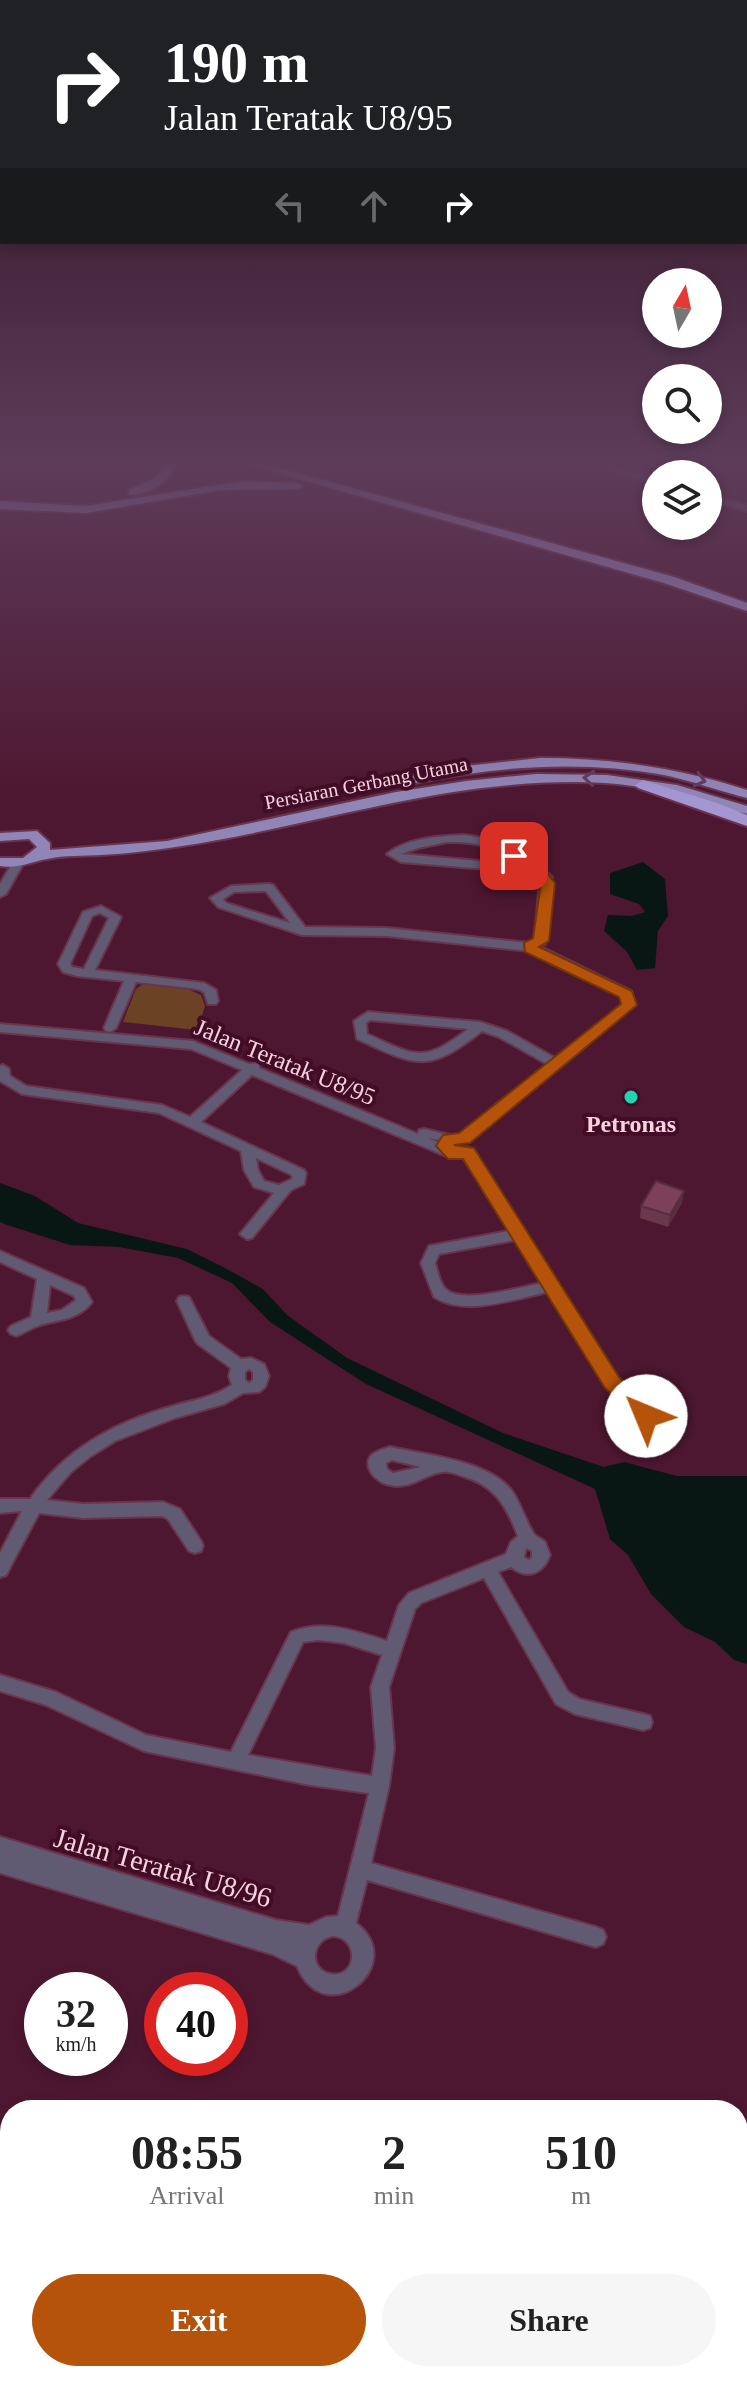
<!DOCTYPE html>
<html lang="en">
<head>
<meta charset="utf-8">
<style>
  body { margin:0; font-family:Georgia,serif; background:#f6f6f6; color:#222; height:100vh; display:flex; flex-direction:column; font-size:30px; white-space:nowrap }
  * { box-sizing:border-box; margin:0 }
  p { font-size:26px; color:#767676 }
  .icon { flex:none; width:44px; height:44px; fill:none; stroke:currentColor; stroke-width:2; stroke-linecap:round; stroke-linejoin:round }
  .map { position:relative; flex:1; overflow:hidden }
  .sheet { position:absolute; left:0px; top:2100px; width:748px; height:282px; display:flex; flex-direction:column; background:#fff; border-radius:32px 32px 0 0; box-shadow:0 4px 12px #0003 }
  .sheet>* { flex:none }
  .hud { position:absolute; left:0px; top:0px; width:748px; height:244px; box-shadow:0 4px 12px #0003; background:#202124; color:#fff; overflow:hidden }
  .needle { width:52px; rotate:9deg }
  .controls { position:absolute; left:642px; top:268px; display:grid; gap:16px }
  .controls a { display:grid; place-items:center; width:80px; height:80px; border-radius:50%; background:#fff; box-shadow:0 4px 12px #0003; font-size:40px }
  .speed { position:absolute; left:24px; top:1972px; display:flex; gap:16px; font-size:40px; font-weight:700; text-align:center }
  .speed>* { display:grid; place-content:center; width:104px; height:104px; border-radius:50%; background:#fff; box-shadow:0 4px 12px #0003; line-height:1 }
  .speed small { font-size:20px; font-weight:400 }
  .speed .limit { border:12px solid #d22; background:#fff; color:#111 }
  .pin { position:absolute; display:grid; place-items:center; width:68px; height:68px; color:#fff; margin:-34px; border-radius:16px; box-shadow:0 4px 12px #0006 }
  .me { position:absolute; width:88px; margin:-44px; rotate:315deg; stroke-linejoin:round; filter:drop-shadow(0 0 6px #0008) }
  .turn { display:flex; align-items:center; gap:28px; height:168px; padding:0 32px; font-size:36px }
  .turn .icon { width:104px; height:104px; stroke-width:2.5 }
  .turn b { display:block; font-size:56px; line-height:68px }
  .lanes { display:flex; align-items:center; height:76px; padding:0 32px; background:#0003; justify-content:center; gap:40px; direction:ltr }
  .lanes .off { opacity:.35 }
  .eta { display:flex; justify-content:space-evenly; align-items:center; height:136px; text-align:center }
  .eta b { font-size:48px; font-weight:700; line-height:56px }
  .cta { display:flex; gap:16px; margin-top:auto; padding:16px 32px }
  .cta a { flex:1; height:92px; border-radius:48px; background:#b45309; color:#fff; font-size:32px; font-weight:700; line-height:92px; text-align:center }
  .cta a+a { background:#f6f6f6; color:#222 }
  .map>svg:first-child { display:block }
  .green { fill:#6c4224 }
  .water { fill:#081713 }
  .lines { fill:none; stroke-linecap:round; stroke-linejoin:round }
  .minor-casing { stroke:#69354d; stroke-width:4 }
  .major-casing { stroke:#69354d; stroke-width:4 }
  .highway-casing { stroke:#69354d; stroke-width:4 }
  .minor { fill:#605b73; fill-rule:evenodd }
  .major { fill:#9085b7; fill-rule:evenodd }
  .highway { fill:#a396d2; fill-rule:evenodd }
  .wall { fill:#6b374d }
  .shaded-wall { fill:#572d3f }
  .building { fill:#7c405a; stroke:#572d3f; stroke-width:2 }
  .oneway { stroke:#613c61 }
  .route { fill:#b45309; stroke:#753606; stroke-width:2 }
  .poi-dot { fill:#1fd5b0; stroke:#420c27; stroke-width:3 }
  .labels { text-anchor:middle; stroke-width:8; stroke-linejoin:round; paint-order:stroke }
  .far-street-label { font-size:20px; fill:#f7d3e0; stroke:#420c27 }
  .street-label { font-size:24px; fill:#f7d3e0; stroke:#420c27 }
  .poi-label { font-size:24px; font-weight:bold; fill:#f7d3e0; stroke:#420c27 }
  .near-street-label { font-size:28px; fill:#f7d3e0; stroke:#420c27 }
</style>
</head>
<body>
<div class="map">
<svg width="747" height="2381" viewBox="0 0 747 2381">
  <rect width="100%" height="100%" fill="#4e1731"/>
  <!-- green -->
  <path class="green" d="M 143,984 L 185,988 L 201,995 L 205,1006 L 197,1030 L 123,1022 L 136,989 Z"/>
  <!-- water -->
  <g class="water">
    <path d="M 643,862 L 665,879 L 668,916 L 658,931 L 655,968 L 637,970 L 627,952 L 604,931 L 608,915 L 632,916 L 645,912 L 639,904 L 610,894 L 610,873 Z"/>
    <path d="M 0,1183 L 35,1196 L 78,1223 L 187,1249 L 225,1268 L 263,1289 L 287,1315 L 347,1358 L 503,1433 L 604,1467 L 624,1462 L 677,1476 L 747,1476 L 747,1664 L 734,1660 L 715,1642 L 684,1627 L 651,1594 L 628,1555 L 610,1539 L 595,1489 L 366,1384 L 270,1322 L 232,1283 L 178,1258 L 119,1247 L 70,1245 L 4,1224 L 0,1222 Z"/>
  </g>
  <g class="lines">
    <defs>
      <g id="minor">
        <path d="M 585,462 L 597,462 L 656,479 L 656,484 Z"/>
        <path d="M 708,495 L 747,505 L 747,511 L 708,500 Z"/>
        <path d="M 463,835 C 498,838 523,854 550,875 L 552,877 L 545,944 L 541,945 L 535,941 L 540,878 L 534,873 L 401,862 L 387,854 C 406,838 440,836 463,835 ZM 447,842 C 477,841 499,848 524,865 L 401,854 L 418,848 Z"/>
        <path d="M 17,861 L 23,864 L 6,894 L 0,897 L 0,884 L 13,862 Z"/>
        <path d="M 269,884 L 273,885 L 305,927 L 387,928 L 530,943 L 536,947 L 530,951 L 387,936 L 302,935 L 218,907 L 210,898 L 231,886 ZM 266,891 L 290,923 L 226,903 L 223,899 L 234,892 Z"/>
        <path d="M 101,906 L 121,917 L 95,970 L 204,983 L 216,990 L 218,1001 L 216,1004 L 208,1004 L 204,992 L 198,989 L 136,982 L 116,1028 L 110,1032 L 106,1031 L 104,1028 L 124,981 L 77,976 L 63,972 L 58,964 L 83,912 ZM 100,913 L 109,918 L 84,969 L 72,967 L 70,964 L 92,916 Z"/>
        <path d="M 543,948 L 631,991 L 635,1005 L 469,1141 L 464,1142 L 458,1139 L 452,1142 L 428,1138 L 456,1150 L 458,1153 L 456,1156 L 446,1156 L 252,1075 L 201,1122 L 304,1170 L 306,1173 L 304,1184 L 291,1190 L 252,1238 L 247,1239 L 240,1234 L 274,1193 L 254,1187 L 244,1170 L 241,1151 L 159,1113 L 22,1094 L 0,1081 L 0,1066 L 3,1065 L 9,1069 L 10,1076 L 26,1086 L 162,1105 L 190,1117 L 242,1070 L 191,1049 L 0,1032 L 0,1024 L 193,1041 L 249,1064 L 259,1063 L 259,1068 L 418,1134 L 419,1130 L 424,1129 L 458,1137 L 547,1064 L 499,1037 L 482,1031 C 428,1074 416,1066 357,1039 L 354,1021 L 368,1012 L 480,1022 L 507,1031 L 555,1058 L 623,1004 L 621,996 L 539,955 L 537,952 ZM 370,1020 L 468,1029 C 423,1064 416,1056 367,1034 L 366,1023 ZM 256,1158 L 292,1175 L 292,1179 L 279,1185 L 264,1181 L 258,1170 Z"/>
        <path d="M 467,1147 L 472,1149 L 618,1378 L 652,1412 L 654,1416 L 652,1420 L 646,1422 L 640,1420 L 606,1386 L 548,1292 C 514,1299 465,1317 434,1297 L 421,1263 L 429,1246 L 509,1231 L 460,1152 ZM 515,1240 L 542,1283 C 521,1287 466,1303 448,1291 C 440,1286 438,1272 435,1263 L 439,1254 Z"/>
        <path d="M 0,1251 L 84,1288 L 92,1302 C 78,1320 60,1319 40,1325 C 32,1328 24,1333 16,1336 L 11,1334 L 8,1330 L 11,1326 L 31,1317 L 37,1279 L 0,1262 ZM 50,1285 L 74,1296 L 76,1300 L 62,1310 L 47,1313 Z"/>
        <path d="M 184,1296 L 189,1297 L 209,1336 L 241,1359 L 251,1358 L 264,1364 L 269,1376 L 265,1387 L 259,1392 L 243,1393 L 224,1404 L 175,1418 L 115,1441 L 91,1456 L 71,1472 L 47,1500 L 83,1504 L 163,1502 L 180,1509 L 201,1541 L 203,1546 L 201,1551 L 195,1553 L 189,1551 L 168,1519 L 162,1516 L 83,1518 L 39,1513 L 6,1575 L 0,1577 L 0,1553 L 22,1511 L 0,1513 L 0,1499 L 30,1499 C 65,1449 115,1422 173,1406 C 194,1400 214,1397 232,1385 L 229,1376 L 231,1368 L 198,1344 L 195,1340 L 177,1301 L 179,1297 ZM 249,1369 L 253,1372 L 253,1380 L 249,1383 L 245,1380 L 245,1372 Z"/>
        <path d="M 390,1447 C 426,1455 488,1460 512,1491 C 519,1500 530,1531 535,1535 C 538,1538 542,1539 545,1542 L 550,1555 C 543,1574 527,1580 511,1567 L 498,1572 L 568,1692 L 579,1699 L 643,1714 L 650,1716 L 652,1722 L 650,1728 L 643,1730 L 575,1714 L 556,1704 L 484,1578 L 421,1603 L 415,1609 L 389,1687 L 394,1748 L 389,1786 L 371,1863 L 596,1927 L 603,1930 L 606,1937 L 603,1944 L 596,1947 L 367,1880 L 356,1923 C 410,1964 325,2034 297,1966 L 272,1954 L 0,1873 L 0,1837 L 276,1920 L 309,1925 L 326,1917 L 338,1916 L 369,1793 L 310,1785 L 144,1751 L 46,1705 L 0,1691 L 0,1675 L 56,1692 L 146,1735 L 231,1752 L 291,1632 C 325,1619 354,1631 387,1641 L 399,1605 L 409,1593 L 506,1554 L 511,1542 L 518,1536 C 507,1507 494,1484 462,1476 C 457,1474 448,1471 443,1472 C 426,1473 411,1490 390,1485 C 379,1483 365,1472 369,1459 C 371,1452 384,1449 390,1447 ZM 392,1460 L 421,1467 L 393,1473 L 387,1469 L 386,1463 ZM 526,1548 L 532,1551 L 532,1557 L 529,1560 L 524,1557 ZM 318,1640 L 344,1643 L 382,1655 L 371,1687 L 376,1748 L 372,1776 L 248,1755 L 303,1642 ZM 334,1936 C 360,1939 357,1978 331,1974 C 307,1970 312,1938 334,1936 Z"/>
      </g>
      <g id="major">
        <path d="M 540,758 C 612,758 679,768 747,790 L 747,798 C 719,791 693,781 664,775 C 581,760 498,766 415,783 L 408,779 L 410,776 L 456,767 Z"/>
        <path d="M 536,774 L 607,775 L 677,785 L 747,806 L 747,814 C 700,802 655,786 605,783 C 432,773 272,845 101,855 C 83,856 65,855 47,859 C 30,862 19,869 0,866 L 0,858 L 23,858 L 37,847 L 29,839 L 0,841 L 0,833 L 37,831 L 50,843 L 50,850 L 167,841 L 396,792 L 466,781 Z"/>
      </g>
      <g id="highway">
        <path d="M 166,462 L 178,462 C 170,481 150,496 129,494 L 129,490 L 153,479 Z"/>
        <path d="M 240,462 L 258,462 L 674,577 L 747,603 L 747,611 L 664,583 Z"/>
        <path d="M 244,481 L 297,483 L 303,486 L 297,489 L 220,490 L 86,513 L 0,509 L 0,501 L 86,506 Z"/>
        <path d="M 643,780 L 717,803 L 747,815 L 747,826 L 638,788 L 635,785 Z"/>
        <path d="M 0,2154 L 10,2158 L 10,2191 L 0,2187 Z"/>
        <path d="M 0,2215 L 10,2219 L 10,2252 L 0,2248 Z"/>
        <path d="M 256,2372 L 303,2372 L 307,2381 L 260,2381 Z"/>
        <path d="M 398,2372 L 447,2372 L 451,2381 L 402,2381 Z"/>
      </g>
    </defs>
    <!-- minor casing -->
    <use href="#minor" class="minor-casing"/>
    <!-- major casing -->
    <use href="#major" class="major-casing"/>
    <!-- highway casing -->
    <use href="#highway" class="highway-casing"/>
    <!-- minor -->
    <use href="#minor" class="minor"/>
    <!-- major -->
    <use href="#major" class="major"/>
    <!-- highway -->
    <use href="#highway" class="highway"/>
  </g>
  <!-- wall -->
  <path class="wall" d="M 682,1203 L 668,1227 L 640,1218 L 641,1206 Z"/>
  <!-- shaded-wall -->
  <path class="shaded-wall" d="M 684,1191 L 682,1203 L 668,1227 L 670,1215 Z"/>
  <!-- building -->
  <path class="building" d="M 656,1181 L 684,1191 L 670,1215 L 641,1206 Z"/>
  <!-- one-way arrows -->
  <defs><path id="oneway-chevron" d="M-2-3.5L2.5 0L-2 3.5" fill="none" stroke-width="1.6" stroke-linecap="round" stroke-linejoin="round" transform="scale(2)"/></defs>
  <g class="oneway">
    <use href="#oneway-chevron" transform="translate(589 778) rotate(-175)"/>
    <use href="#oneway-chevron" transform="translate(700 780) rotate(15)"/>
  </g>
  <!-- sky -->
  <linearGradient id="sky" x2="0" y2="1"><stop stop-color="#2b0d1b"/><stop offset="0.58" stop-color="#5d3c5a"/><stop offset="1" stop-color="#5d3c5a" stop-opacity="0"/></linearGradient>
  <rect width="747" height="795" fill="url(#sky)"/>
  <!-- route -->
  <path class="route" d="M 509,853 C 528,850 545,869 555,883 L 549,941 L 539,947 L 632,991 L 637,1005 L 470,1143 L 454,1145 L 474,1148 L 619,1377 L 653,1410 L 657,1416 L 646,1424 L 639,1421 L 605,1388 L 463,1159 L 448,1159 L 436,1146 L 443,1135 L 459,1133 L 621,1004 L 619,997 L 525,952 L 524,943 L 533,938 L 541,883 L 532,873 L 509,859 Z"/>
  <!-- markers -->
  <circle class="poi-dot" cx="631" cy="1097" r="8"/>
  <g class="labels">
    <!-- far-street labels -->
    <g class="far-street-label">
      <text transform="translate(366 783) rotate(-11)" y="7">Persiaran Gerbang Utama</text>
    </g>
    <!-- street labels -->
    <g class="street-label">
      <text transform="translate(285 1062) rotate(22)" y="8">Jalan Teratak U8/95</text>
    </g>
    <!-- poi labels -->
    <g class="poi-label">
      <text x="631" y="1132">Petronas</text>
    </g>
    <!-- near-street labels -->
    <g class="near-street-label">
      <text transform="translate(163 1867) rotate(16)" y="10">Jalan Teratak U8/96</text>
    </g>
  </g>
</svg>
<div class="controls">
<a><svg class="needle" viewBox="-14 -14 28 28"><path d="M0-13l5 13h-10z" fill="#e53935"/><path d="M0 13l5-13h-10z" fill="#767676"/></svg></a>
<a><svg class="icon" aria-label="search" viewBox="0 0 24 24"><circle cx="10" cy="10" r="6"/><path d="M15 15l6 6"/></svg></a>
<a><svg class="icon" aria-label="layers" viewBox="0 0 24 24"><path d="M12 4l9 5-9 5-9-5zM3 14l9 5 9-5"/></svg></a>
</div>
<div class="speed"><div>32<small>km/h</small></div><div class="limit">40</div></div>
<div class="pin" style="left:514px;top:856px;background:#d93025"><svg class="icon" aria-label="arrive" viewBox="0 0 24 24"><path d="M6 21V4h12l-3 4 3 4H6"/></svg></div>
<svg class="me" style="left:646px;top:1416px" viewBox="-20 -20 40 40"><circle r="19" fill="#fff"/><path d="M0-13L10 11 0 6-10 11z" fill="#b45309"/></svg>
<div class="hud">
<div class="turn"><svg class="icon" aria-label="right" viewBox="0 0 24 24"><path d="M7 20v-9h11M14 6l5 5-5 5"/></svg><div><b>190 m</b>Jalan Teratak U8/95</div></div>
<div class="lanes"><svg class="icon off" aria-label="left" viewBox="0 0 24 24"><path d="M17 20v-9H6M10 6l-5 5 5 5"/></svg><svg class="icon off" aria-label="ahead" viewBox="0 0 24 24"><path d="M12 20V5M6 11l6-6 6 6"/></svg><svg class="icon" aria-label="right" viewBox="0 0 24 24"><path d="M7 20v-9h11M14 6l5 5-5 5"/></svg></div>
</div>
<section class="sheet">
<div class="eta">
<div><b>08:55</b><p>Arrival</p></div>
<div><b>2</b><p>min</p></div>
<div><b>510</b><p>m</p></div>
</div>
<div class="cta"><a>Exit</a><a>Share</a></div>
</section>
</div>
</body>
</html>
